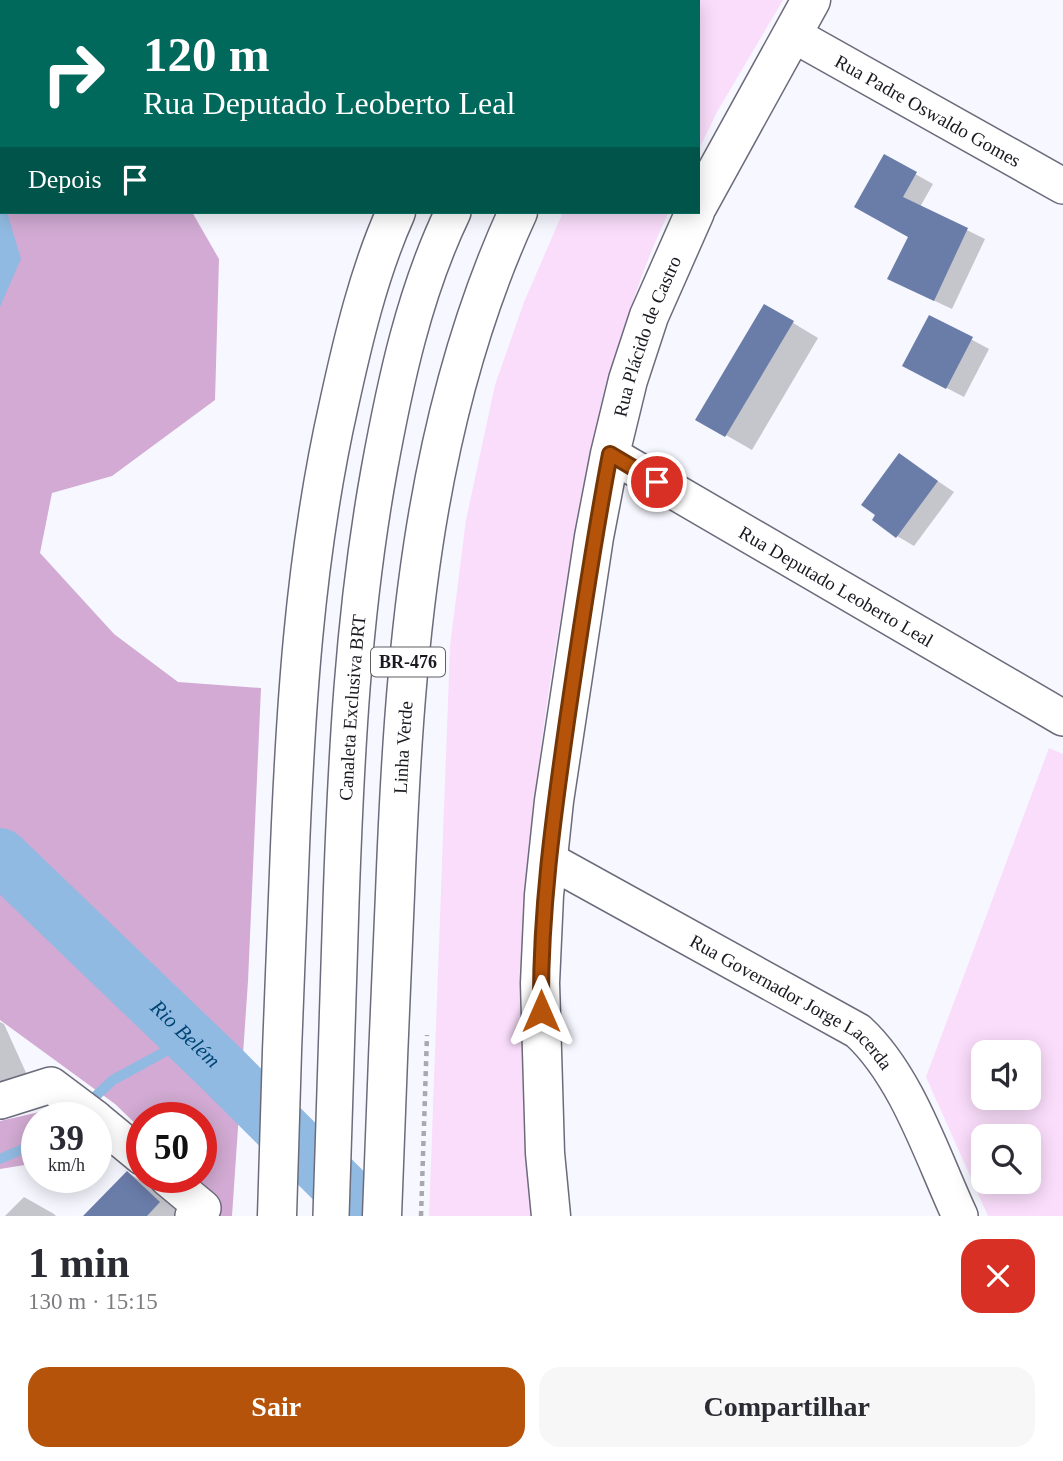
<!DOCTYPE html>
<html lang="pt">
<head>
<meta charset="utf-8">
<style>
  body { margin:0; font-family:"Times New Roman",serif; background:#f7f7f7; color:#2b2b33; height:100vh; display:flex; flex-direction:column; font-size:26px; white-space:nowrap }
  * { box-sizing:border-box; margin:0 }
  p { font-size:23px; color:#7c7c81 }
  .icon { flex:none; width:38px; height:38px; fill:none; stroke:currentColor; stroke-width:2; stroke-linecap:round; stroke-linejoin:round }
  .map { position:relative; height:1216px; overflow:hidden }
  .drawer { display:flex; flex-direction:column; background:#fff; flex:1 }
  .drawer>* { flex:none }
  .guide { position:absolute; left:0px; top:0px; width:700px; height:214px; box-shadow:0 4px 18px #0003; background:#00695c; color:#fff; overflow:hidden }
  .buttons { position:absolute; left:971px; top:1040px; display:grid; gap:14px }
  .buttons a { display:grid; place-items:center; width:70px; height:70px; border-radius:14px; background:#fff; box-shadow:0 4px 18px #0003; font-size:35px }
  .speed { position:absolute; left:21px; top:1102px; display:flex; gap:14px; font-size:35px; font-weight:700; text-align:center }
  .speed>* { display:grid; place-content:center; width:91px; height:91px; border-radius:50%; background:#fff; box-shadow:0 4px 18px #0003; line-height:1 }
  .speed small { font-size:18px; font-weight:400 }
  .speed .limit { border:10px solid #d22; background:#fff; color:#111 }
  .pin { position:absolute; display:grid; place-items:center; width:60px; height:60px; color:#fff; margin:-30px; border:4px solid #fff; border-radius:50%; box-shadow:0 2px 7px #0007 }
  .me { position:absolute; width:77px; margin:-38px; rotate:0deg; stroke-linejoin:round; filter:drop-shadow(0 0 5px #0008) }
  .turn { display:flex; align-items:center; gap:24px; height:147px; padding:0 28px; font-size:32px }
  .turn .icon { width:91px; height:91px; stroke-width:2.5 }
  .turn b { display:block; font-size:49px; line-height:60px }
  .then { display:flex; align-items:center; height:66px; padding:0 28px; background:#0003; gap:14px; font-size:26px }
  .round { display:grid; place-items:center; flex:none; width:74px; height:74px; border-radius:21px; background:#f7f7f7 }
  .overview { display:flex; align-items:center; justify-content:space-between; height:119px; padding:0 28px }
  h1 { font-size:42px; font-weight:700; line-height:52px }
  .primary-button { display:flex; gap:14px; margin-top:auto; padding:14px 28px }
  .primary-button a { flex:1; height:80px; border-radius:21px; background:#b45309; color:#fff; font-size:28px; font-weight:700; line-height:80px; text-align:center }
  .primary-button a+a { background:#f7f7f7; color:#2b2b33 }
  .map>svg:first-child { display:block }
  .green { fill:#faddfb; fill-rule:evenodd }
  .forest { fill:#d2aad3 }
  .water { fill:#91bae2 }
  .shadow { fill:#0003 }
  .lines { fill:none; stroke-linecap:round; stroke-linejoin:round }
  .stream { stroke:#91bae2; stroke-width:10 }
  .river { stroke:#91bae2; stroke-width:56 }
  .building { fill:#6a7da9 }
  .minor-casing { stroke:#6b6b7b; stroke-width:38 }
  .major-casing { stroke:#6b6b7b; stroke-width:41 }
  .highway-casing { stroke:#6b6b7b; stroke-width:41 }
  .path { stroke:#a9a8b0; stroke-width:4.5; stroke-dasharray:5 5; stroke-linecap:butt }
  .minor { stroke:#fff; stroke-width:35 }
  .major { stroke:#fff; stroke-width:38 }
  .highway { stroke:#fff; stroke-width:38 }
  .route-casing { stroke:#753606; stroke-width:18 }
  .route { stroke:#b45309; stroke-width:12 }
  .labels { text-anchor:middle; stroke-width:5; stroke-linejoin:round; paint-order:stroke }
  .shield { fill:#fff; stroke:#5f5e63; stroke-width:2 }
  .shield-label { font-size:18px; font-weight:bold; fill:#1a1920 }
  .street-label { font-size:19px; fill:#1a1920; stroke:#fff }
  .water-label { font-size:21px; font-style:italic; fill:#004575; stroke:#fff }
</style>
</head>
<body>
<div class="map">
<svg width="1063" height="1216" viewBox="0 0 1063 1216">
  <rect width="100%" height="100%" fill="#f7f7ff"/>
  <!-- green -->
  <g class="green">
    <path d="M 681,0 L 783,0 L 717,112 L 698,151 L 698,2 Z"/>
    <path d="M 563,212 L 669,212 C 624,304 603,406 582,506 C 543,696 516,890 524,1084 C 526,1128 526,1173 534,1216 L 429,1216 L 450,646 L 466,520 L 495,385 L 524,302 Z"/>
    <path d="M 1049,748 L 1063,754 L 1063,1216 L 988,1216 L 926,1077 ZM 984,1052 L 1029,1052 L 1029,1097 L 984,1097 ZM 984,1136 L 1029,1136 L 1029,1181 L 984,1181 Z"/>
  </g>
  <!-- forest -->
  <g class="forest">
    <path d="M 0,0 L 39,2 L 2,2 L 2,212 L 192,212 L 219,259 L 215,400 L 112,476 L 52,493 L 40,553 L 114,634 L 178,682 L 261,688 L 248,981 L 232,1216 L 216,1216 L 190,1178 L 201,1178 L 201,1118 L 142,1118 L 142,1130 L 115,1104 L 0,1020 Z"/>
    <path d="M 48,1110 L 59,1118 L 37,1118 L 37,1163 L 0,1169 L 0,1121 Z"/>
  </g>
  <!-- water -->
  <path class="water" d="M 0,187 L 2,212 L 7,212 L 21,259 L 0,307 Z"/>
  <!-- shadow -->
  <g class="shadow">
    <path d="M 115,0 L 214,0 L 114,2 Z"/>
    <path d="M 885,157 L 933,184 L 920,207 L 985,239 L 952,309 L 907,288 L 910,236 Z"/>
    <path d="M 765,306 L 818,338 L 752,450 L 698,419 Z"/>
    <path d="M 930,317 L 989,349 L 964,397 L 922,375 Z"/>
    <path d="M 899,455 L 954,492 L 914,546 L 897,536 Z"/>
    <path d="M 0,1022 L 4,1024 L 37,1097 L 0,1114 Z"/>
    <path d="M 128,1173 L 157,1190 L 184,1216 L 85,1216 Z"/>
    <path d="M 24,1197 L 54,1214 L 56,1216 L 5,1216 Z"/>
  </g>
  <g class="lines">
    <!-- stream -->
    <g class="stream">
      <path d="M 87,1104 L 113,1080 L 190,1038"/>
      <path d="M 0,1159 L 37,1143"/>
    </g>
    <!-- river -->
    <path class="river" id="s1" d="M 0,856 L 221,1068 L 369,1216"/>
  </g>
  <!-- building -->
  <g class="building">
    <path d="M 884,154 L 917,172 L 903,197 L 968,228 L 934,301 L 887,279 L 908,237 L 854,207 Z"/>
    <path d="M 764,304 L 794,321 L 725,437 L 695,420 Z"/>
    <path d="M 929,315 L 973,337 L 946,389 L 902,366 Z"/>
    <path d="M 899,453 L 938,481 L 896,538 L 872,520 L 875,515 L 861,505 Z"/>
    <path d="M 127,1171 L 160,1202 L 147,1216 L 83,1216 Z"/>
  </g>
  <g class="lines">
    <defs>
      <g id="minor">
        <path d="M 451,2 L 452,0"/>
        <path d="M 571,2 L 572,0"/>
        <path id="s2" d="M 792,34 L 1063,186"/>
        <path id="s3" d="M 610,454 L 1063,718"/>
        <path id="s4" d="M 547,859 L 858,1031 C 907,1076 932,1156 960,1216"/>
        <path d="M 0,1101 L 51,1085 L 95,1118"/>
        <path d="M 96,1119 L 142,1157"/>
        <path d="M 167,1178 L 203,1208 L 193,1216"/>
        <path id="s5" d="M 331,1216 C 334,1112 337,1008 341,903 C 346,758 353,615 379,471 C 395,383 414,293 453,212"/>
      </g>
      <g id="major">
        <path d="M 698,205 L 811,0"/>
        <path id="s6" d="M 551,1216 L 545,1153 L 540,983 L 544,895 L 554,801 L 594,537 L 610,454 L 628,380 L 649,316 L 695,212"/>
      </g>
      <g id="highway">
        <path d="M 507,2 L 508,0"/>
        <path d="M 637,2 L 638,0"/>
        <path d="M 277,1216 C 280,1101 284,987 289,872 C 295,715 304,559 339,404 C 353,340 369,272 396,212"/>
        <path id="s7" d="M 382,1216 C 386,1109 390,1001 395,894 C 404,662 420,425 518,212"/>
      </g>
    </defs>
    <!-- minor casing -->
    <use href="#minor" class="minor-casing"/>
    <!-- major casing -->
    <use href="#major" class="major-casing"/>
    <!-- highway casing -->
    <use href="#highway" class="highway-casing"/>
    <!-- path -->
    <path class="path" d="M 421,1216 L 427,1035"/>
    <!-- minor -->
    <use href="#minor" class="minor"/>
    <!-- major -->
    <use href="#major" class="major"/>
    <!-- highway -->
    <use href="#highway" class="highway"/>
  </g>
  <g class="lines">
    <defs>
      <path id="route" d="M 541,1011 C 540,913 553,819 567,721 C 580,632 593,543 610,454 L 657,482"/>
    </defs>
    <!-- route casing -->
    <use href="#route" class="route-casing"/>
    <!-- route -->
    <use href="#route" class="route"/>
  </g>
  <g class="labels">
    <!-- shield labels -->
    <rect class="shield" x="371" y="647.5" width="74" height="29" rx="5"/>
    <g class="shield-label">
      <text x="408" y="668">BR-476</text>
    </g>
    <!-- street labels -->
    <g class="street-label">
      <text dy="7" stroke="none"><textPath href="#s2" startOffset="156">Rua Padre Oswaldo Gomes</textPath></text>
      <text dy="7" stroke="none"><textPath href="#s6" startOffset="891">Rua Plácido de Castro</textPath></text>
      <text dy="7" stroke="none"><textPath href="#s3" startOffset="262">Rua Deputado Leoberto Leal</textPath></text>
      <text dy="7" stroke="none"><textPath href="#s5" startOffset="509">Canaleta Exclusiva BRT</textPath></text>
      <text dy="7" stroke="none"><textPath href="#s7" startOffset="469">Linha Verde</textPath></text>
      <text dy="7" stroke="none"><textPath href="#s4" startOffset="284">Rua Governador Jorge Lacerda</textPath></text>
    </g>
    <!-- water labels -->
    <g class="water-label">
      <text dy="7" stroke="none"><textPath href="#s1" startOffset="257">Rio Belém</textPath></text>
    </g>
  </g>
</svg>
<div class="buttons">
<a><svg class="icon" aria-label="sound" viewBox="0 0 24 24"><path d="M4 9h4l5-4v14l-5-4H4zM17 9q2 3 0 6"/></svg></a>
<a><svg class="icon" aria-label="search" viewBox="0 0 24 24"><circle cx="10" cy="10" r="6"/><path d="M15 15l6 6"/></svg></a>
</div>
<div class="speed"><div>39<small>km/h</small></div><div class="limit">50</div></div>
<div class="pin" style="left:657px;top:482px;background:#d93025"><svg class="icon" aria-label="arrive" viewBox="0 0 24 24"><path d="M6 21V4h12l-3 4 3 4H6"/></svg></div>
<svg class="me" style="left:541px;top:1011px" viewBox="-20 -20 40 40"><path d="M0-17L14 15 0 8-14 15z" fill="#b45309" stroke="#fff" stroke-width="4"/></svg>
<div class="guide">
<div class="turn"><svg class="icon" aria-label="right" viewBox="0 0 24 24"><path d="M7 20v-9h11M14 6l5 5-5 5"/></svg><div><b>120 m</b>Rua Deputado Leoberto Leal</div></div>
<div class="then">Depois<svg class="icon" aria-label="arrive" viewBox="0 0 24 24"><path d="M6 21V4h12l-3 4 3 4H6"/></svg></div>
</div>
</div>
<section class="drawer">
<div class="overview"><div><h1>1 min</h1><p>130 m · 15:15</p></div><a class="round" style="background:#d93025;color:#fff"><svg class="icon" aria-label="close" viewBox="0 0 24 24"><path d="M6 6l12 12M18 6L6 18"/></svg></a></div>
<div class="primary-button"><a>Sair</a><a>Compartilhar</a></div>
</section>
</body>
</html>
